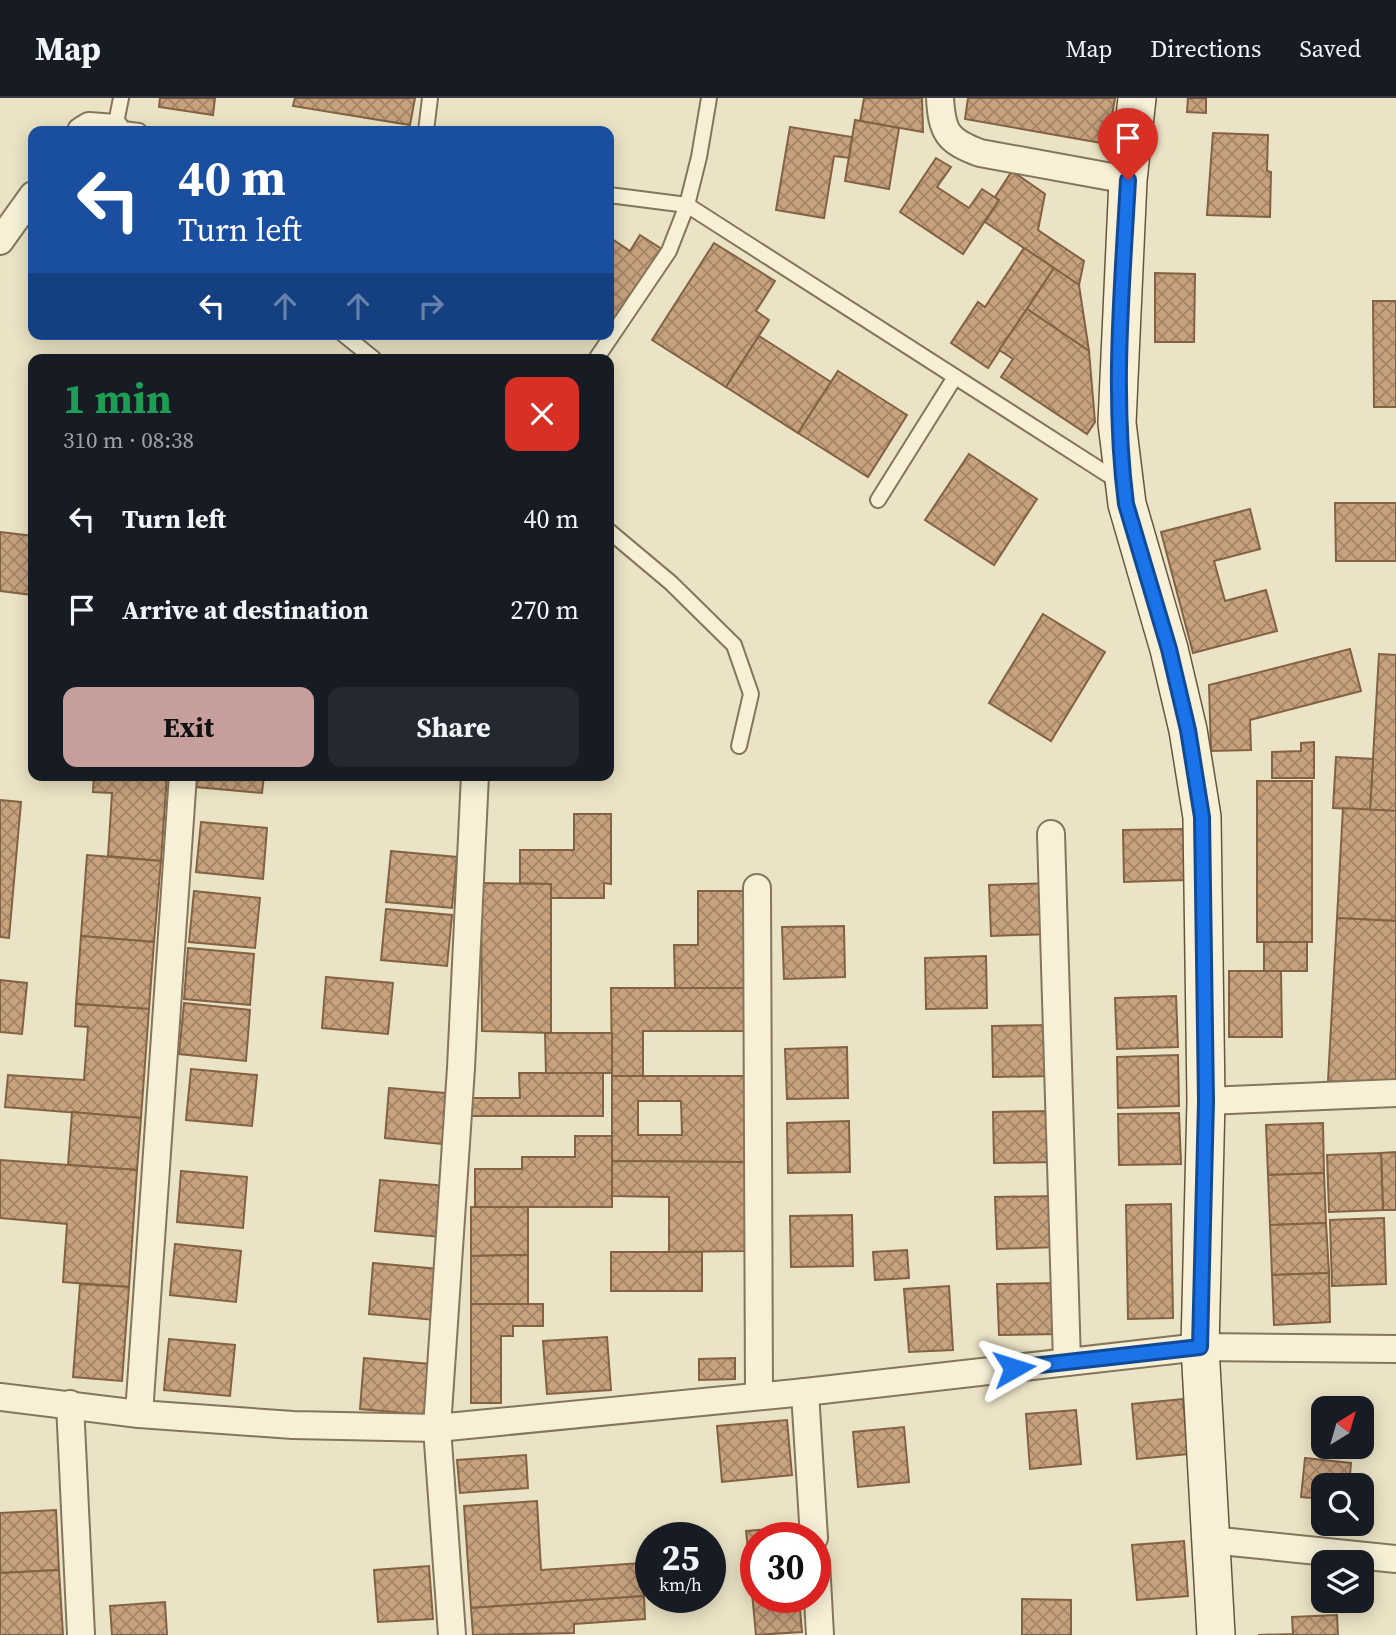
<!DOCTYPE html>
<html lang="en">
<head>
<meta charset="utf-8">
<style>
  body { margin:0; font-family:"Source Serif 4",serif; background:#242831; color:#f1f3f6; height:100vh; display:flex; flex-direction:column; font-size:26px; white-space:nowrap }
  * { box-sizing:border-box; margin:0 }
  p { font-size:23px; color:#9ea1a6 }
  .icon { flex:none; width:38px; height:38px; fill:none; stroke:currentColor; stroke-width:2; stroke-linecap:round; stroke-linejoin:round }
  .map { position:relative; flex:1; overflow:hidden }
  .drawer { position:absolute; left:28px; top:256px; width:586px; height:427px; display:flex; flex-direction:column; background:#171b24; border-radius:14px; box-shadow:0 4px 18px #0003 }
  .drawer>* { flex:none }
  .banner { position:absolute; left:28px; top:28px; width:586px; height:214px; border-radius:14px; box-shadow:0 4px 18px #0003; background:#1a4fa0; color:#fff; overflow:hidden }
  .needle { width:46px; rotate:37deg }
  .fabs { position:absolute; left:1311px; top:1298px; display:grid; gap:14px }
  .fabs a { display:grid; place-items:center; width:63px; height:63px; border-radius:14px; background:#171b24; box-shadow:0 4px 18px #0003; font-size:35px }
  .speed { position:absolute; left:635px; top:1424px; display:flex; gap:14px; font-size:35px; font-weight:700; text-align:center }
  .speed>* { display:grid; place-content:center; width:91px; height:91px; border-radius:50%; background:#171b24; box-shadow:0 4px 18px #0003; line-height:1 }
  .speed small { font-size:18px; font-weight:400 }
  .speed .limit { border:10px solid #d22; background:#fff; color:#111 }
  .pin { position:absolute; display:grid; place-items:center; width:60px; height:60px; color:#fff; margin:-72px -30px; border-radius:50% 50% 50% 0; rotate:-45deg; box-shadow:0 0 7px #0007 }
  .pin .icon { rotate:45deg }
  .me { position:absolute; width:77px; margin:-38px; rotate:84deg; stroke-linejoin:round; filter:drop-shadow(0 0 5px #0008) }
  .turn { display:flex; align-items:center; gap:24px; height:147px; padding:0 35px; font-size:32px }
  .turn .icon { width:91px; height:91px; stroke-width:2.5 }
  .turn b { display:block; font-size:49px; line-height:60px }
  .lanes { display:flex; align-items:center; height:66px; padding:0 35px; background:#0003; justify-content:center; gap:35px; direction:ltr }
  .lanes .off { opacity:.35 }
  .round { display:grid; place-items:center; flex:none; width:74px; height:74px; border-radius:14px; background:#242831 }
  .overview { display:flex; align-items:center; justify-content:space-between; height:119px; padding:0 35px }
  h1 { font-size:42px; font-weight:700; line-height:52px; color:#1e9e55 }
  .primary-button { display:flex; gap:14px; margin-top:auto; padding:14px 35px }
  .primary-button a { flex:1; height:80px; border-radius:14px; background:#c69e9c; color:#111; font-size:28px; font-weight:700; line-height:80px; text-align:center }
  .primary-button a+a { background:#242831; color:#f1f3f6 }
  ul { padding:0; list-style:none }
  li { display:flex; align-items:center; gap:21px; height:91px; padding:0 35px }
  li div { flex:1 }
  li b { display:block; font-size:26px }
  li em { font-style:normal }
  header { display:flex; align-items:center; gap:42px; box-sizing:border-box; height:98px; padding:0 35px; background:#171b24; border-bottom:2px solid #363941 }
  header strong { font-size:33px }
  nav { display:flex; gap:38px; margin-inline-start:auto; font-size:24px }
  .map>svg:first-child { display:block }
  .building { fill:url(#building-cross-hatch); stroke:#836243; stroke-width:2; fill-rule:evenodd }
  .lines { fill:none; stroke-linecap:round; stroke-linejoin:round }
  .lane-casing { stroke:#85755c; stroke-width:18 }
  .street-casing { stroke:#85755c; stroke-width:30 }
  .secondary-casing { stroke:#67563f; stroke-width:40 }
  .lane { stroke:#f7f0d7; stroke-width:14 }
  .street { stroke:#f7f0d7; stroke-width:26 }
  .secondary { stroke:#f7f0d7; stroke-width:37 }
  .route-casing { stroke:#114b97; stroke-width:18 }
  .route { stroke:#1a73e8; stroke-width:12 }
</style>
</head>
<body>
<header>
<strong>Map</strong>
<nav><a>Map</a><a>Directions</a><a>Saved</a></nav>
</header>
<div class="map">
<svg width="1396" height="1537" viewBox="0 0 1396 1537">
  <defs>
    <pattern id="building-cross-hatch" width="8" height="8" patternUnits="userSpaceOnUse" patternTransform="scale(1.75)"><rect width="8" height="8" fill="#c7a27d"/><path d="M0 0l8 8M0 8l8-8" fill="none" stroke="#a28466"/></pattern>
  </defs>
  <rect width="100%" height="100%" fill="#ebe3c5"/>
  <!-- building -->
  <g class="building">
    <path d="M 160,0 L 215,0 L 213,17 L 159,9 Z"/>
    <path d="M 295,0 L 415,0 L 410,27 L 293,8 Z"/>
    <path d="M 864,0 L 922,0 L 923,34 L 860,23 Z"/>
    <path d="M 968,0 L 1115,0 L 1107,46 L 965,21 Z"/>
    <path d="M 1188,0 L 1206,0 L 1206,15 L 1187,14 Z"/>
    <path d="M 855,22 L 899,30 L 889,91 L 845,83 Z"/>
    <path d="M 790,29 L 852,39 L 849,60 L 834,58 L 824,120 L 776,112 Z"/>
    <path d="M 1213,35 L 1268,37 L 1267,73 L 1271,74 L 1270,119 L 1207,117 Z"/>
    <path d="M 936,60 L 951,69 L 937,89 L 969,110 L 982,91 L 999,102 L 963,156 L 900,114 Z"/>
    <path d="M 1012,73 L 1045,96 L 1038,132 L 1084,163 L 1079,187 L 985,124 L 999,102 L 995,99 Z"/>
    <path d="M 640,137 L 662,151 L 619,222 L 609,216 L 609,147 L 612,141 L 630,153 Z"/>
    <path d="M 714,145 L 775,183 L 756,213 L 769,222 L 726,289 L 652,242 Z"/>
    <path d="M 1024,150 L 1054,170 L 988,270 L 951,245 L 978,204 L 985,209 Z"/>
    <path d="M 1054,170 L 1079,187 L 1089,253 L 1027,211 Z"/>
    <path d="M 1155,175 L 1195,176 L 1194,244 L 1155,244 Z"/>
    <path d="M 1373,203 L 1396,203 L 1396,309 L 1374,309 Z"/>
    <path d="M 1027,211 L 1089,253 L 1095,324 L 1087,336 L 1001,279 L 1013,261 L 999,252 Z"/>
    <path d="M 759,238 L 831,284 L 798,335 L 726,289 Z"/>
    <path d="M 838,273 L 907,317 L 868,379 L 798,335 Z"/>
    <path d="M 969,356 L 1037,401 L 994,467 L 925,422 Z"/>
    <path d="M 1335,405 L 1396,405 L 1396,463 L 1336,463 Z"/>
    <path d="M 1250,411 L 1260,451 L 1214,463 L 1225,503 L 1266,492 L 1277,533 L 1193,555 L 1161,434 Z"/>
    <path d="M 0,434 L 33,438 L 33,497 L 0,493 Z"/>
    <path d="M 1043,516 L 1105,554 L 1051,643 L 989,605 Z"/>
    <path d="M 1350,551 L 1361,593 L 1250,622 L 1251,652 L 1211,653 L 1209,587 Z"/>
    <path d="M 1379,556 L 1396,557 L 1396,713 L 1370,712 Z"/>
    <path d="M 1314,644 L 1314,680 L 1272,680 L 1272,654 L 1301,653 L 1301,645 Z"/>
    <path d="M 1336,659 L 1373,661 L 1370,712 L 1333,710 Z"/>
    <path d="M 94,677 L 167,677 L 161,763 L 108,758 L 112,695 L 93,694 Z"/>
    <path d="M 197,677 L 264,677 L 262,695 L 196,689 Z"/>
    <rect x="1257" y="683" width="55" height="161"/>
    <path d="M 0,702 L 21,704 L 9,840 L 0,839 Z"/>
    <path d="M 1343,710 L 1396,713 L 1396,823 L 1337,820 Z"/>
    <path d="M 574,716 L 611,716 L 611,786 L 604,785 L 604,800 L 551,800 L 551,786 L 520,785 L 520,752 L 574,752 Z"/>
    <path d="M 201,724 L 267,730 L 263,781 L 196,774 Z"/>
    <path d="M 1184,731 L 1186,782 L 1124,784 L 1123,732 Z"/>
    <path d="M 391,753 L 457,759 L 452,810 L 386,804 Z"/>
    <path d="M 87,757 L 161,763 L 154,844 L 81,838 Z"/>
    <path d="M 481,785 L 551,786 L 551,935 L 482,933 Z"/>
    <path d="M 1051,785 L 1052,836 L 991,838 L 989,787 Z"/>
    <path d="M 194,793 L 260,800 L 255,850 L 189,844 Z"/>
    <path d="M 698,793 L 744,793 L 745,890 L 675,890 L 674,847 L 698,847 Z"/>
    <path d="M 386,811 L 452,817 L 447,868 L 381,862 Z"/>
    <path d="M 1337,820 L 1396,823 L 1396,987 L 1328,983 Z"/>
    <path d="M 844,828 L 845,879 L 784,881 L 782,829 Z"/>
    <path d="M 81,838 L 154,844 L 149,911 L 76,906 Z"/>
    <rect x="1264" y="844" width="43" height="29"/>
    <path d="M 188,850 L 254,856 L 250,907 L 184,901 Z"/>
    <path d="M 986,858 L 987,910 L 926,911 L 925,860 Z"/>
    <path d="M 1229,873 L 1281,873 L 1282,939 L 1229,939 Z"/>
    <path d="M 326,879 L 393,885 L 388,936 L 322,930 Z"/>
    <path d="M 0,882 L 27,885 L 22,936 L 0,934 Z"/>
    <path d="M 611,890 L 745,890 L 745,933 L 643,933 L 643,978 L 612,978 Z"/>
    <path d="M 1176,898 L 1178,949 L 1117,951 L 1115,900 Z"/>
    <path d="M 184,905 L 250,912 L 246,963 L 179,956 Z"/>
    <path d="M 76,906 L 149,911 L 141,1020 L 5,1009 L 8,977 L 84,982 L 88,929 L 75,928 Z"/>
    <path d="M 1053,927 L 1055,978 L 993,979 L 992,928 Z"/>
    <path d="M 545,935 L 612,935 L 612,975 L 546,975 Z"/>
    <path d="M 847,949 L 848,1000 L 787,1001 L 785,951 Z"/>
    <path d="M 1178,957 L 1179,1008 L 1118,1010 L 1117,959 Z"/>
    <path d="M 191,971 L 257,977 L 252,1028 L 186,1022 Z"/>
    <path d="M 519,975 L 603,975 L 603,1018 L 471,1018 L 471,1000 L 520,1000 Z"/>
    <path d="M 612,978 L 747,978 L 747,1064 L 612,1063 ZM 638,1003 L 681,1003 L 682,1037 L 638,1037 Z"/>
    <path d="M 389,990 L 456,996 L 451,1047 L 385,1040 Z"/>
    <path d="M 1054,1013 L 1056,1064 L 994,1065 L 993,1014 Z"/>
    <path d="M 72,1014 L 141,1020 L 137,1072 L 68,1067 Z"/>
    <path d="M 1179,1015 L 1181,1066 L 1119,1067 L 1118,1016 Z"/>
    <path d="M 849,1023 L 850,1074 L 788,1075 L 787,1025 Z"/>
    <path d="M 1323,1025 L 1324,1075 L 1268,1077 L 1266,1027 Z"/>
    <path d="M 575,1038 L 612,1038 L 612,1109 L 475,1109 L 475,1071 L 522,1071 L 522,1059 L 575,1059 Z"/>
    <path d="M 1396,1054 L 1396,1112 L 1383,1112 L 1381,1055 Z"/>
    <path d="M 1381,1055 L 1383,1112 L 1329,1114 L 1327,1057 Z"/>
    <path d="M 0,1062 L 137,1072 L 129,1189 L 63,1184 L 67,1126 L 0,1120 Z"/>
    <path d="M 612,1063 L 747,1064 L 747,1153 L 669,1154 L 669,1099 L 612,1098 Z"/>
    <path d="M 181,1073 L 247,1079 L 243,1130 L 177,1124 Z"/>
    <path d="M 1324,1075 L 1326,1125 L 1270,1127 L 1268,1077 Z"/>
    <path d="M 380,1082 L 446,1088 L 441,1139 L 375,1133 Z"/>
    <path d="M 1056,1098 L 1058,1149 L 997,1151 L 995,1099 Z"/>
    <path d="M 1171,1106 L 1173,1220 L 1128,1221 L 1126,1107 Z"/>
    <path d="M 471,1109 L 528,1109 L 528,1157 L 471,1158 Z"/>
    <path d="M 852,1117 L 853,1168 L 791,1169 L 790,1118 Z"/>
    <path d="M 1384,1120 L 1386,1186 L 1332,1188 L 1330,1122 Z"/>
    <path d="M 1326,1125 L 1329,1175 L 1272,1177 L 1270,1127 Z"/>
    <path d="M 175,1146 L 241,1153 L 236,1204 L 170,1197 Z"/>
    <path d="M 907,1152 L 909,1180 L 875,1182 L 873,1154 Z"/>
    <rect x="611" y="1154" width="91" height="39"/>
    <path d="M 528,1157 L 528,1206 L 471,1206 L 471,1158 Z"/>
    <path d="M 373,1165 L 439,1171 L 435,1222 L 369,1216 Z"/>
    <path d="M 1329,1175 L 1330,1224 L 1274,1227 L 1272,1177 Z"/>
    <path d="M 1059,1185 L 1060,1236 L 999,1237 L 997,1186 Z"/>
    <path d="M 80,1186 L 129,1189 L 122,1283 L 73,1279 Z"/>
    <path d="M 949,1188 L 953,1252 L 909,1254 L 904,1191 Z"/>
    <path d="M 471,1206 L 543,1206 L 543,1228 L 513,1228 L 513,1238 L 501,1238 L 501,1305 L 471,1305 Z"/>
    <path d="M 607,1239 L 611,1292 L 547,1296 L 543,1243 Z"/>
    <path d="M 169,1241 L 235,1247 L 230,1298 L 164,1292 Z"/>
    <path d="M 364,1260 L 430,1266 L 426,1317 L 360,1311 Z"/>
    <path d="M 735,1260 L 735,1281 L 699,1282 L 699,1261 Z"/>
    <path d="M 1183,1301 L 1188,1356 L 1137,1361 L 1132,1306 Z"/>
    <path d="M 1076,1312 L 1081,1366 L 1030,1371 L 1026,1316 Z"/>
    <path d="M 787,1322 L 792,1377 L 722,1384 L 717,1328 Z"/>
    <path d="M 904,1329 L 909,1384 L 858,1389 L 853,1334 Z"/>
    <path d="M 526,1357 L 528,1390 L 460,1395 L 457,1362 Z"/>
    <path d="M 1305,1360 L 1351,1365 L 1349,1388 L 1323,1388 L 1323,1401 L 1301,1399 Z"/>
    <path d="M 537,1403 L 541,1472 L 641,1465 L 644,1498 L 471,1510 L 464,1408 Z"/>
    <path d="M 56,1412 L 59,1472 L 0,1475 L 0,1415 Z"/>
    <path d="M 794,1429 L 795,1440 L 756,1440 L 756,1480 L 751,1481 L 746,1433 Z"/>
    <path d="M 1184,1443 L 1188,1498 L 1137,1502 L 1132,1447 Z"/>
    <path d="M 429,1468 L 433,1521 L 378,1524 L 374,1472 Z"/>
    <path d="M 59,1472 L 63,1537 L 0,1537 L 0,1475 Z"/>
    <path d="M 752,1495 L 756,1495 L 756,1500 L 799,1500 L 802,1534 L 756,1537 Z"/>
    <path d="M 644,1498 L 645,1521 L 574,1526 L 574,1535 L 473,1537 L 471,1510 Z"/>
    <path d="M 1022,1501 L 1071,1502 L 1071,1537 L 1022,1537 Z"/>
    <path d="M 165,1504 L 167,1537 L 112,1537 L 110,1508 Z"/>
    <path d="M 1337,1517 L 1338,1537 L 1258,1537 L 1293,1536 L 1292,1519 Z"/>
  </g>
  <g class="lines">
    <defs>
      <g id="lane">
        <path d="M 121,0 L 115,30 L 139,33"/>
        <path d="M 709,0 L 699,59 L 687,107 L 1121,385"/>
        <path d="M 426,33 L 430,0"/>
        <path d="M 343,236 L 374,261"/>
        <path d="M 596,261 L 669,153 L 687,107 L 609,97"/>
        <path d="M 878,402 L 955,279"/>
        <path d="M 609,433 L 671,485 L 734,547 L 751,596 L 739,648"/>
      </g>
      <g id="street">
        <path d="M 940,0 C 942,34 947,43 980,55 L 1128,82"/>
        <path d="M 81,33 L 89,28 L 115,30"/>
        <path d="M 0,143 L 33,97"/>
        <path d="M 1051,736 L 1067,1264"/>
        <path d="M 757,790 L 759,1298"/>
        <path d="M 1206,1003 L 1396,995"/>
        <path d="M 805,1294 L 814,1440"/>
        <path d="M 0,1299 L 139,1316 L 293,1327 L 437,1330 L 805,1294 L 1200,1249 L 1396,1251"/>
        <path d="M 70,1306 L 81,1537"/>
        <path d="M 139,1316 L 183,677"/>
        <path d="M 1211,1442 L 1396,1461"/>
        <path d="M 816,1464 L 820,1537"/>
        <path d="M 452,1537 L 437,1330 L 461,970 L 475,677"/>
      </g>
      <path id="secondary" d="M 1137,0 L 1128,82 L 1117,325 L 1127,406 L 1169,551 L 1188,632 L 1202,719 L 1206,1003 L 1200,1249 L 1216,1537"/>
    </defs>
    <!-- lane casing -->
    <use href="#lane" class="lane-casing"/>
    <!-- street casing -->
    <use href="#street" class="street-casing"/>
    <!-- secondary casing -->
    <use href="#secondary" class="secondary-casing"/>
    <!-- lane -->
    <use href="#lane" class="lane"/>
    <!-- street -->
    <use href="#street" class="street"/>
    <!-- secondary -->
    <use href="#secondary" class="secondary"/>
  </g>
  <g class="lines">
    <defs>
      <path id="route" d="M 1014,1270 L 1200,1249 L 1206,1003 L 1202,719 L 1188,632 L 1169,551 L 1126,406 C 1112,297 1122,191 1128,82"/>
    </defs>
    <!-- route casing -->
    <use href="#route" class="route-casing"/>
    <!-- route -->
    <use href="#route" class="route"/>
  </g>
</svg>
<div class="fabs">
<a><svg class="needle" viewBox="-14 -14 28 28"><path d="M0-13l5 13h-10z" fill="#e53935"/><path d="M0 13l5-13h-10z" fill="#9ea1a6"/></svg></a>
<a><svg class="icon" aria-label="search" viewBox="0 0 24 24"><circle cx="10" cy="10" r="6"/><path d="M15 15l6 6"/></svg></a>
<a><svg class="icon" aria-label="layers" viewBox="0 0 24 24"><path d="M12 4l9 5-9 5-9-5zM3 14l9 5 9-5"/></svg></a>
</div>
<div class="speed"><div>25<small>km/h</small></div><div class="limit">30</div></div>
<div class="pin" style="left:1128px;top:82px;background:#d93025"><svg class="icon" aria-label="arrive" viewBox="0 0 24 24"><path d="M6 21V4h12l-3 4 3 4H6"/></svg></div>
<svg class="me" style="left:1014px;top:1270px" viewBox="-20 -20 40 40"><path d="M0-17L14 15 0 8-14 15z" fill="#1a73e8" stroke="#fff" stroke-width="4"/></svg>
<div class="banner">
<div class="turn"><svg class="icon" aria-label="left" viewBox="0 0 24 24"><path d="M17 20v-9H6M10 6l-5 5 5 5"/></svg><div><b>40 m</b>Turn left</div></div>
<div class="lanes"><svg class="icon" aria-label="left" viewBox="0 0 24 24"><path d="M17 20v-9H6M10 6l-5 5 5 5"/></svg><svg class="icon off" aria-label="ahead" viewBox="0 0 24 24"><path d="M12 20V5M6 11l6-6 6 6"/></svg><svg class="icon off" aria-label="ahead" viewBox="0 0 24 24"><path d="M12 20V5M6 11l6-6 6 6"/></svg><svg class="icon off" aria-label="right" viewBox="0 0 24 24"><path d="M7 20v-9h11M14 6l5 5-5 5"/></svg></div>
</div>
<section class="drawer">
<div class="overview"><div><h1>1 min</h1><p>310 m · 08:38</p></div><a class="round" style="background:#d93025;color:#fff"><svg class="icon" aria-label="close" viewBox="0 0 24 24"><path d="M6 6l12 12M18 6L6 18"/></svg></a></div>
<ul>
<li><svg class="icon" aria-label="left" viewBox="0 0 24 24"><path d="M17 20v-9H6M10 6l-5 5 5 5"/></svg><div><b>Turn left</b></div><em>40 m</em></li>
<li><svg class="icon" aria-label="arrive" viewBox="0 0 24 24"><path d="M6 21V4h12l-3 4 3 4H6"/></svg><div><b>Arrive at destination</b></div><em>270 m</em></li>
</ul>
<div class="primary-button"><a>Exit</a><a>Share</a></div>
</section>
</div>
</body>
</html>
